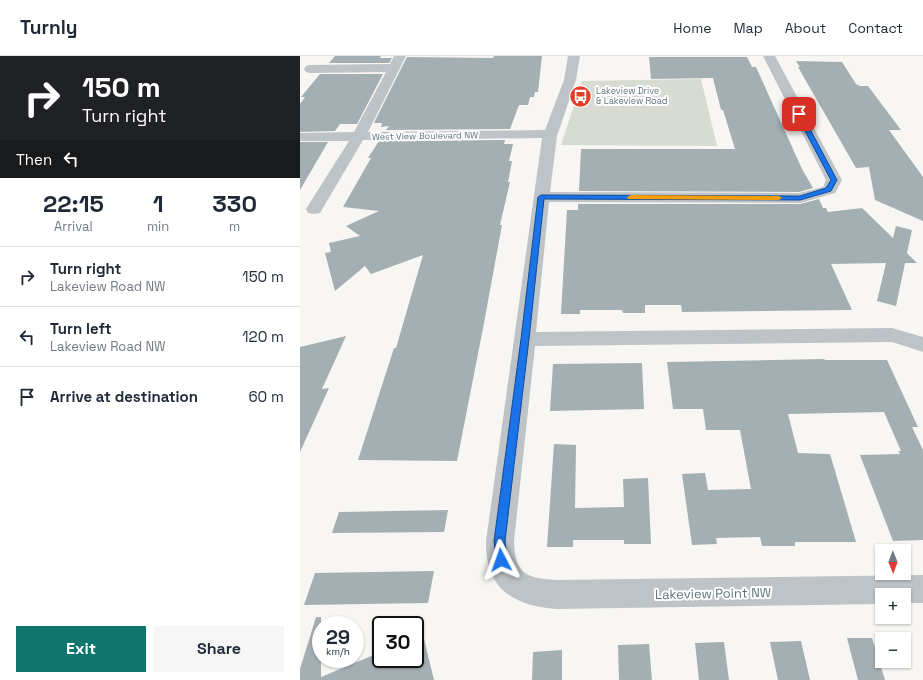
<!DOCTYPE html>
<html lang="en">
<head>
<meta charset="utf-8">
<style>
  body { margin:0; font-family:"Space Grotesk",sans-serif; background:#f6f6f7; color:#1f2937; height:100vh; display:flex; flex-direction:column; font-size:15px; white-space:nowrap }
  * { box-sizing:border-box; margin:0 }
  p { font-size:13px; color:#747a83 }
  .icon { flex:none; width:22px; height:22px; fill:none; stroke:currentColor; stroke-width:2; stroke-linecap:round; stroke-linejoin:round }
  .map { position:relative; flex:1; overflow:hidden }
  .drawer { display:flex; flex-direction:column; background:#fff; width:300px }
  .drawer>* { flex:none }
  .hud { background:#202124; color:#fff; overflow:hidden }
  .needle { width:26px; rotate:179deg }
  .buttons { position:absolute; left:575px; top:488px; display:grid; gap:8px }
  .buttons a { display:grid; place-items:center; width:36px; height:36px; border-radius:0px; background:#fff; box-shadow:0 1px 3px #0004; font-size:20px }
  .speed { position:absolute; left:12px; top:560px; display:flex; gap:8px; font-size:20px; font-weight:700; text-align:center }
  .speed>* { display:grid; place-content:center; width:52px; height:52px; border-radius:50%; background:#fff; box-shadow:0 1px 3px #0004; line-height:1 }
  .speed small { font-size:10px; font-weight:400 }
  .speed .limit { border:2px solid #111; border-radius:6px; background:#fff; color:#111 }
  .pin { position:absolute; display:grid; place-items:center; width:34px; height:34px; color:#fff; margin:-17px; border-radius:8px; box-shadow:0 2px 6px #0006 }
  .me { position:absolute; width:44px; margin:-22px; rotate:356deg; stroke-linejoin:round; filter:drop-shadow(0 0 3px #0008) }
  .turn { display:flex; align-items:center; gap:14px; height:84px; padding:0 16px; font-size:18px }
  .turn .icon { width:52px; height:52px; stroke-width:2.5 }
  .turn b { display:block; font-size:28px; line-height:34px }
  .then { display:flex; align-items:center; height:38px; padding:0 16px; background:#0003; gap:8px; font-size:15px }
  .eta { display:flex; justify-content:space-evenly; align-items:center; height:68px; text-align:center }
  .eta b { font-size:24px; font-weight:700; line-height:28px }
  .action { display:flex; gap:8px; margin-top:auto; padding:8px 16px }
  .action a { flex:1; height:46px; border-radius:0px; background:#0f766e; color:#fff; font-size:16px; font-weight:700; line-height:46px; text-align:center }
  .action a+a { background:#f6f6f7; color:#1f2937 }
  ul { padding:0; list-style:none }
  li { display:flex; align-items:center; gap:12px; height:60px; padding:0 16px; border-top:1px solid #e0e1e3 }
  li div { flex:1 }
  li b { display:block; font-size:15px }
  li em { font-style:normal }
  header { display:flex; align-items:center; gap:24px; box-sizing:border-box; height:56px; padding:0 20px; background:#fff; border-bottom:1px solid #e0e1e3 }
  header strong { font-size:19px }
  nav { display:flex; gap:22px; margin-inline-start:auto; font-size:14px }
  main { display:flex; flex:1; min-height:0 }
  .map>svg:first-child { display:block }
  .green { fill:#d7dbd2 }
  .building { fill:#a4afb3 }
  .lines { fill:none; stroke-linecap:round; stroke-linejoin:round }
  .minor { fill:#bdc3c6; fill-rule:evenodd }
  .route { fill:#1a73e8; stroke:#114b97 }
  .slow { fill:#f59e0b }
  .labels { text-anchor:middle; stroke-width:4; stroke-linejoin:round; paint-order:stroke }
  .far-poi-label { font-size:9px; fill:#61757e; stroke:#fff; text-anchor:start }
  .far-street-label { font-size:9px; fill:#61757e; stroke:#fff }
  .near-street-label { font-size:13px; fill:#61757e; stroke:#fff }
</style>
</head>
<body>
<header>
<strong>Turnly</strong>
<nav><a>Home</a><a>Map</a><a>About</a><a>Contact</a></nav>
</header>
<main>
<section class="drawer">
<div class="hud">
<div class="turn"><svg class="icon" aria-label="right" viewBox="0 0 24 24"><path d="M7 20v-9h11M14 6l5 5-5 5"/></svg><div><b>150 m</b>Turn right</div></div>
<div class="then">Then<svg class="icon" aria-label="left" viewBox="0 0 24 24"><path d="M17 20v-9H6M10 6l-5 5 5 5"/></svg></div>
</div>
<div class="eta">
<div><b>22:15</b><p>Arrival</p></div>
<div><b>1</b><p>min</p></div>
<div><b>330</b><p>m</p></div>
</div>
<ul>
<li><svg class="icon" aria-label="right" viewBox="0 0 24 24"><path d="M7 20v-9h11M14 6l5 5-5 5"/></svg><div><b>Turn right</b><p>Lakeview Road NW</p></div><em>150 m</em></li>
<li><svg class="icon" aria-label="left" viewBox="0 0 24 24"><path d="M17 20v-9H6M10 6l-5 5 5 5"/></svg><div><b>Turn left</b><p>Lakeview Road NW</p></div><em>120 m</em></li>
<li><svg class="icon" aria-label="arrive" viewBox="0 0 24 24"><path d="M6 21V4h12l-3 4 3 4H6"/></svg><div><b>Arrive at destination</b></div><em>60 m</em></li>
</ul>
<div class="action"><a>Exit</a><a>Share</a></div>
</section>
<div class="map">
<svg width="623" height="624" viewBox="0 0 623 624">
  <rect width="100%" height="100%" fill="#f7f6f3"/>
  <!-- green -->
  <path class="green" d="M 401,23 L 417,90 L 261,89 L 282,25 Z"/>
  <!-- building -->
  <g class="building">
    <path d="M 35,0 L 81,0 L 80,2 L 92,2 L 89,7 L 29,7 Z"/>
    <path d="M 194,0 L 242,0 L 238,36 L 235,36 L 234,41 L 230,41 L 228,49 L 219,49 L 210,73 L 86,74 L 89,70 L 81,71 L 82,67 L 74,67 L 107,1 L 193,2 Z"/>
    <path d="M 349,1 L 447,1 L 452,11 L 456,11 L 502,113 L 513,132 L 499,136 L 279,135 L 281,93 L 435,93 L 423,54 L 421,54 L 413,22 L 351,23 Z"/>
    <path d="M 496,5 L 542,6 L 556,28 L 560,30 L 568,30 L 601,74 L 589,74 L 623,121 L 623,165 L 575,144 L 569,111 L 556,112 L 498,11 L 500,11 Z"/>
    <path d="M 20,18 L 83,18 L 57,68 L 40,68 L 35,75 L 0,76 L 0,48 L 5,41 L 1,41 Z"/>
    <path d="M 205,84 L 204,88 L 213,88 L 209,105 L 212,105 L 208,126 L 210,126 L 200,169 L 202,169 L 184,267 L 157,405 L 58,404 L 94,292 L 96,292 L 123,199 L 71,218 L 65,210 L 35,235 L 25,197 L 31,196 L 29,187 L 60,180 L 46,170 L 79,155 L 43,151 L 71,102 L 68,102 L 79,85 Z"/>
    <path d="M 0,86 L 28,86 L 0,134 Z"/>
    <path d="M 519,143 L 523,152 L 526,152 L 528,156 L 562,152 L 593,182 L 596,170 L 612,174 L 607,197 L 617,207 L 605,207 L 596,250 L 577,245 L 586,207 L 531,208 L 552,254 L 382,256 L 381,249 L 345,249 L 345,257 L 323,257 L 322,254 L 280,254 L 280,258 L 261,258 L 267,154 L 278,154 L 278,148 L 500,148 Z"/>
    <path d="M 46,280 L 22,333 L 29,332 L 0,396 L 0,291 Z"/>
    <path d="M 524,303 L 525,304 L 587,304 L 618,371 L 612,371 L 623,394 L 623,484 L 593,485 L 560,399 L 600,398 L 598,395 L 601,395 L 584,356 L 488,358 L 498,397 L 530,398 L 556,486 L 495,486 L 495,490 L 462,490 L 460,481 L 416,482 L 417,488 L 392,489 L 382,418 L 405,417 L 408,434 L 451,433 L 440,374 L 406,374 L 403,353 L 373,353 L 367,306 Z"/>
    <path d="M 342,307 L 344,353 L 250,355 L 253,308 Z"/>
    <path d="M 254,388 L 276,389 L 275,452 L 324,451 L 323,423 L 348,422 L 351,488 L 324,488 L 324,484 L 273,484 L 273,491 L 247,491 Z"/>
    <path d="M 148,454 L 144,476 L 32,477 L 39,456 Z"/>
    <path d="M 134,515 L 128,547 L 4,549 L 15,517 Z"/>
    <path d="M 16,561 L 21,561 L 21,621 L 81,596 L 81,603 L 115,603 L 115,582 L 123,579 L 134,624 L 0,624 L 0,613 Z"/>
    <path d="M 547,582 L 572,582 L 585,624 L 558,624 Z"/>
    <path d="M 501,585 L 510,624 L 478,624 L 470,586 Z"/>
    <path d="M 424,586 L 429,624 L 399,624 L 395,587 Z"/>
    <path d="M 349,588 L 352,624 L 319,624 L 318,589 Z"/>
    <path d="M 262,594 L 262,624 L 232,624 L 233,596 Z"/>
  </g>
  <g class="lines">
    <!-- minor -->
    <path class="minor" d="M 94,0 L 106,0 L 68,76 L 245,74 L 264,24 L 268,0 L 280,0 L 276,24 L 257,80 L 250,136 L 499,137 L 523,131 L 526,124 L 463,0 L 475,0 L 542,124 L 535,137 L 500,147 L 249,146 L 236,276 L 592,272 L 623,281 L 623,296 L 592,286 L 235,290 L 214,485 C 215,518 226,522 256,524 L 623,519 L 623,547 L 604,547 L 604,539 L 582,539 L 582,548 L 256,553 C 213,550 185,532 186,485 L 242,82 L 63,84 L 20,157 L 14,158 L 8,157 L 6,153 L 49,85 L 0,85 L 0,77 L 54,76 L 86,16 L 10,17 L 6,16 L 4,13 L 6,10 L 10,9 L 90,8 Z"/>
  </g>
  <!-- route -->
  <path class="route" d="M 499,56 L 502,58 L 537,124 L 531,135 L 500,144 L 244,143 L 229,283 L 205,485 L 207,504 L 205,508 L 201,509 L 197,508 L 194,485 L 221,283 L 238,141 L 241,139 L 500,140 L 526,132 L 531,124 L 496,58 Z"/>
  <!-- slow -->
  <path class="slow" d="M 331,139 L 479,140 L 482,142 L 479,144 L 328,143 L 327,141 Z"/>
  <!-- icons -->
  <defs>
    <symbol id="bus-disc" viewBox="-11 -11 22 22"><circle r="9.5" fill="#e33e26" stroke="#fff"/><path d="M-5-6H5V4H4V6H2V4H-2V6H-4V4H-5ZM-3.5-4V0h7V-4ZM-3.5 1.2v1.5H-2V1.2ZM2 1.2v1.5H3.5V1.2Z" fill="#fff"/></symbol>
  </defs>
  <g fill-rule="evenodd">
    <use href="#bus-disc" x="268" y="28" width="25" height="25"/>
  </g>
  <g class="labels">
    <!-- far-poi labels -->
    <g class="far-poi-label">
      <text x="296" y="38">Lakeview Drive<tspan x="296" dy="10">&amp; Lakeview Road</tspan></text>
    </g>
    <!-- far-street labels -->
    <g class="far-street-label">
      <text transform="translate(125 80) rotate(-1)" y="3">West View Boulevard NW</text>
    </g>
    <!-- near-street labels -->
    <g class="near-street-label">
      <text transform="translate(413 537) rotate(-1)" y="5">Lakeview Point NW</text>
    </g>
  </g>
</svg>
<div class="buttons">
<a><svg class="needle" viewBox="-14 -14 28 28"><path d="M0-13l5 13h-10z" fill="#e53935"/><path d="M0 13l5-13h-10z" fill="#747a83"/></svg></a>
<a>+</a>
<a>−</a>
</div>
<div class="speed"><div>29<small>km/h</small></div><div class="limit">30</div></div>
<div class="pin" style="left:499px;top:58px;background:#d93025"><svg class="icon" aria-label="arrive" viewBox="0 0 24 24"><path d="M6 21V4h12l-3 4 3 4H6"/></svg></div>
<svg class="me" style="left:201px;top:504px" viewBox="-20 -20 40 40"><path d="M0-17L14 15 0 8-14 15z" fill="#1a73e8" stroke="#fff" stroke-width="4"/></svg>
</div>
</main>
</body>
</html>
